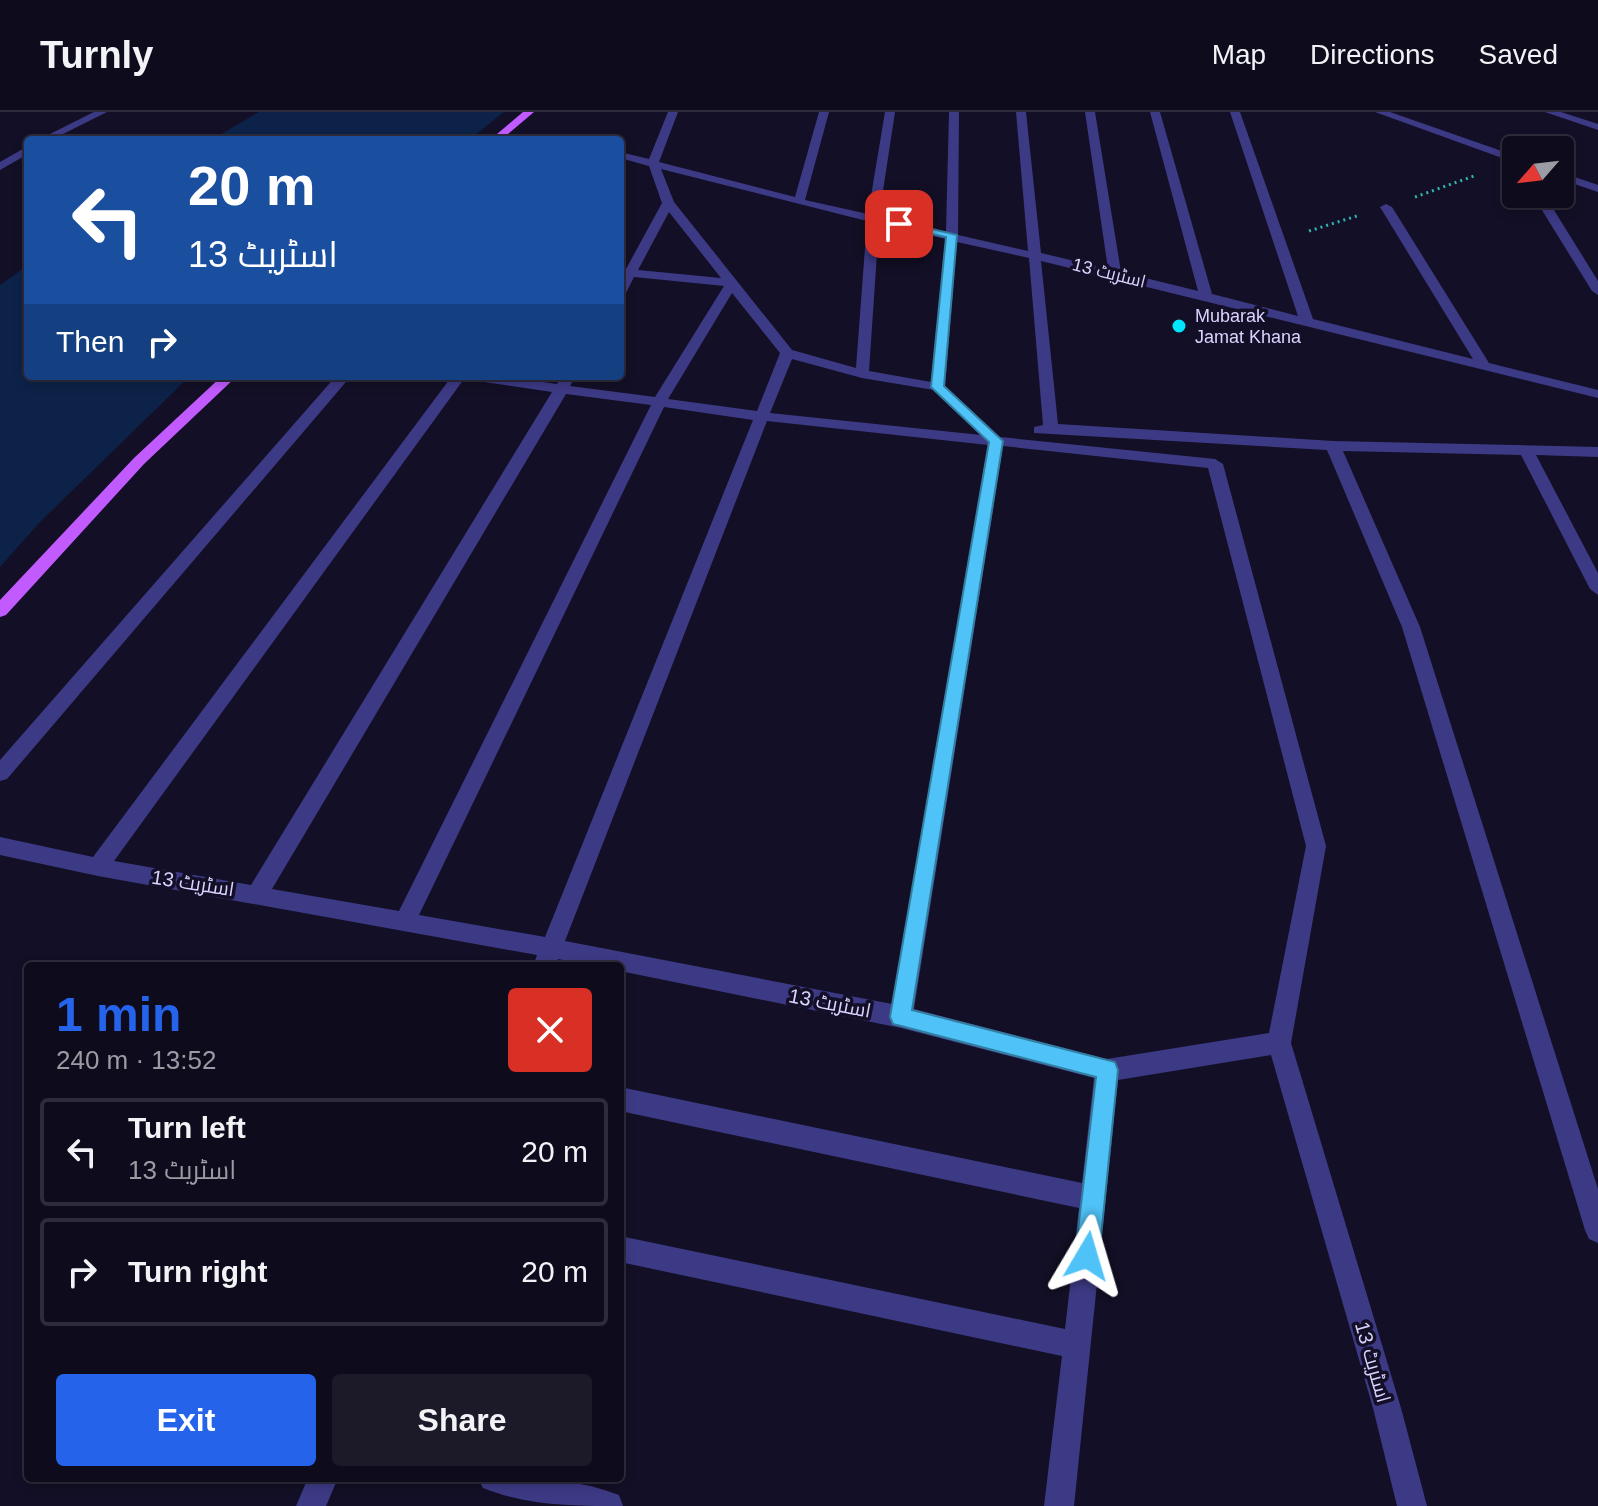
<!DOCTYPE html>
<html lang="en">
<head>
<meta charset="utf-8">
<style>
  body { margin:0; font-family:Arial,Cairo,sans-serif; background:#1c1929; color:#f1f3f6; height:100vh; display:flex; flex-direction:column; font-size:30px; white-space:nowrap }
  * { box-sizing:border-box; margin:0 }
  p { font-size:26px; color:#9b9ba3 }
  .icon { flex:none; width:44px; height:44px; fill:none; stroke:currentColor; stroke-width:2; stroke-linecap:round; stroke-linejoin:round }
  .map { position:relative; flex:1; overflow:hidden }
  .panel { position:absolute; left:24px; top:850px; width:600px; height:520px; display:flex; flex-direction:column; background:#0e0b1c; border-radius:8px; box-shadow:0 4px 12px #0003,0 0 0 2px #2e2b3b }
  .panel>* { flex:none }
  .top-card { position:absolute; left:24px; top:24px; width:600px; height:244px; border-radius:8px; box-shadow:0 4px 12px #0003,0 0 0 2px #2e2b3b; background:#1a4fa0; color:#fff; overflow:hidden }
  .needle { width:52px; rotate:242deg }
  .controls { position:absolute; left:1502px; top:24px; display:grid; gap:16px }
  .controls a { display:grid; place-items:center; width:72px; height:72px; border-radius:8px; background:#0e0b1c; box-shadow:0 4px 12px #0003,0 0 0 2px #2e2b3b; font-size:40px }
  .pin { position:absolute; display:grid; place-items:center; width:68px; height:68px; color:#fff; margin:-34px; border-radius:16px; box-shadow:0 4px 12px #0006 }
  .me { position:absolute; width:88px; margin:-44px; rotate:7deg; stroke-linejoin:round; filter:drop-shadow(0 0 6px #0008) }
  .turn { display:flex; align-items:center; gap:28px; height:168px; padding:0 32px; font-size:36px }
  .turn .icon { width:104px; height:104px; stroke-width:2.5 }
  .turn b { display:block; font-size:56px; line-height:68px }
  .then { display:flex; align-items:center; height:76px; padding:0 32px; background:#0003; gap:16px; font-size:30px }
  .round { display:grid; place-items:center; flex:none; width:84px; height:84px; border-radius:8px; background:#1c1929 }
  .head { display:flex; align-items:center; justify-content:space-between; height:136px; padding:0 32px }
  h1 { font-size:48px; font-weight:700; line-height:60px; color:#2563eb }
  .action { display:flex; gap:16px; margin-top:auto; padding:16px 32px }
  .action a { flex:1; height:92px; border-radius:8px; background:#2563eb; color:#fff; font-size:32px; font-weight:700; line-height:92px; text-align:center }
  .action a+a { background:#1c1929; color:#f1f3f6 }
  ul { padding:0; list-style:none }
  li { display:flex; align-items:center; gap:24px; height:108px; margin:0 16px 12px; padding:0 16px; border:4px solid #2e2b3b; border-radius:8px }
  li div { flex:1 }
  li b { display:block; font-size:30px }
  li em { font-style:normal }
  header { display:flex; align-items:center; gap:48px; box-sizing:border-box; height:112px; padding:0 40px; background:#0e0b1c; border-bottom:2px solid #2e2b3b }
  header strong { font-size:38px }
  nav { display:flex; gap:44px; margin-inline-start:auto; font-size:28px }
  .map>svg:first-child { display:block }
  .water { fill:#0c2248 }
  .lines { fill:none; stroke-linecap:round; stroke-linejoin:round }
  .path { stroke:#2fb8b0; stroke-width:3; stroke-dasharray:2 4; stroke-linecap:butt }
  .minor { fill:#3d3a85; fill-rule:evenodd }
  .primary { fill:#c25bff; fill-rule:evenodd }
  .route { fill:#4fc3f7; stroke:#337fa1; stroke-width:2 }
  .poi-dot { fill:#00e5ff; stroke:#130f26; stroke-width:3 }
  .labels { text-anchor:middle; stroke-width:7; stroke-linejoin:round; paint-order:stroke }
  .far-street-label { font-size:18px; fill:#d9d4ff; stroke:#130f26 }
  .far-poi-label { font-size:18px; fill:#d9d4ff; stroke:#130f26; text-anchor:start }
  .street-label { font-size:20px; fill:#d9d4ff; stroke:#130f26 }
</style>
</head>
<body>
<header>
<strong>Turnly</strong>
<nav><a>Map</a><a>Directions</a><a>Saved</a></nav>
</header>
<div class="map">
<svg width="1598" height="1394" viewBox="0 0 1598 1394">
  <rect width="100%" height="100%" fill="#130f26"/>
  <!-- water -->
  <g class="water">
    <path d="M 259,0 L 504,0 L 469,28 L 211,28 Z"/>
    <path d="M 28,153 L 28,264 L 190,264 L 39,411 L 0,455 L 0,173 Z"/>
  </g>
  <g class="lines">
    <!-- path -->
    <g class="path">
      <path d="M 1415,85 L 1474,64"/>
      <path d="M 1309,119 L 1360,103"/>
    </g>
    <!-- minor -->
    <g class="minor">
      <path d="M 94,0 L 107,0 L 51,28 L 38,28 Z"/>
      <path d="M 668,0 L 678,0 L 659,50 L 795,85 L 819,0 L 829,0 L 805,88 L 868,102 L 885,0 L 895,0 L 879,105 L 946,120 L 949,0 L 959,0 L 958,123 L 1028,139 L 1016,0 L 1026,0 L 1041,141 L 1108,157 L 1085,0 L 1095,0 L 1121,160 L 1198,179 L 1150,0 L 1160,0 L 1212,182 L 1298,204 L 1230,0 L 1240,0 L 1313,207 L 1473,247 L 1380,95 L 1386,92 L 1392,95 L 1489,251 L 1598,278 L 1598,286 L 1041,149 L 1058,312 L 1333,329 L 1598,335 L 1598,345 L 1536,343 L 1598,461 L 1598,483 L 1590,477 L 1521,343 L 1343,339 L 1420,515 L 1598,1077 L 1598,1131 L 1589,1127 L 1585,1118 L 1402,515 L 1327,338 L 1034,321 L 1034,315 L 1043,313 L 1029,146 L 957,130 L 945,274 L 1000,325 L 1215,347 L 1223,352 L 1326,734 L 1291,931 L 1401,1296 L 1427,1394 L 1397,1394 L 1373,1296 L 1271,943 L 1118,968 L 1074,1394 L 1044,1394 L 1062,1244 L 620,1150 L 620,1124 L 1065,1217 L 1079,1096 L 620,999 L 620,975 L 1082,1071 L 1094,966 L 901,916 L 620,859 L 620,854 L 593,854 L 558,847 L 555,854 L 533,854 L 537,843 L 98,764 L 0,743 L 0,725 L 93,745 L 452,264 L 499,264 L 557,272 L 562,264 L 576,264 L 570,274 L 655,285 L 724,174 L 634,165 L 625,183 L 620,184 L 620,168 L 662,91 L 649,54 L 620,46 L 620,40 L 649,47 ZM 661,57 L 867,109 L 856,256 L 792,238 L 674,90 ZM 669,100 L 721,166 L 638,158 ZM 879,112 L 946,127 L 931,270 L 869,259 ZM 732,181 L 780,241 L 757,299 L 668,287 ZM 792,247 L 862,266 L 934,278 L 981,323 L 770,301 ZM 464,267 L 552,280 L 251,773 L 114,749 ZM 566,282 L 651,293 L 399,799 L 272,777 ZM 664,295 L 753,308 L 545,825 L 419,803 ZM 767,309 L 988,333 L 892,892 L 565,829 ZM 1003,334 L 1208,356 L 1306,734 L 1269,921 L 1107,947 L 914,897 Z"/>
      <path d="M 1375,0 L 1390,0 L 1516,44 L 1516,51 Z"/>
      <path d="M 1545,0 L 1561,0 L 1598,12 L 1598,18 Z"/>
      <path d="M 28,34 L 28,42 L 0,58 L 0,50 Z"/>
      <path d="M 1560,60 L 1598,73 L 1598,80 L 1560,67 Z"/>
      <path d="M 1532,82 L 1544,82 L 1598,169 L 1598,183 L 1592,179 Z"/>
      <path d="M 336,264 L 351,264 L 7,667 L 0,669 L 0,648 Z"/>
      <path d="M 308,1366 L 338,1366 L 326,1394 L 296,1394 Z"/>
      <path d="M 478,1366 C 527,1366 573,1365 619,1383 L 623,1394 C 575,1394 528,1394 483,1376 Z"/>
    </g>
    <!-- primary -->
    <g class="primary">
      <path d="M 523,0 L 534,0 L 501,28 L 490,28 Z"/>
      <path d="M 222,264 L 237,264 L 144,352 L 6,503 L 0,505 L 0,488 L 134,346 Z"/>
    </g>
  </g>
  <!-- route -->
  <path class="route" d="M 899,109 L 957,123 L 944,274 L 1003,329 L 912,898 L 1115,950 L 1118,958 L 1099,1144 L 1095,1153 L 1087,1156 L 1078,1153 L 1075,1144 L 1096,965 L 901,914 L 893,912 L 890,905 L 989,330 L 931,275 L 946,125 L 895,115 Z"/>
  <!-- markers -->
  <circle class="poi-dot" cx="1179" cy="214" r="8"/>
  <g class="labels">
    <!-- far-street labels -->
    <g class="far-street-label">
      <text transform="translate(1109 161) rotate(14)" y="6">اسٹریٹ 13</text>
    </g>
    <!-- far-poi labels -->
    <g class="far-poi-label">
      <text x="1195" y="210">Mubarak<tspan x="1195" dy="21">Jamat Khana</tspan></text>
    </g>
    <!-- street labels -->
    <g class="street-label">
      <text transform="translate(193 771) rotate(9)" y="7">اسٹریٹ 13</text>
      <text transform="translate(830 891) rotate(11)" y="7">اسٹریٹ 13</text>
      <text transform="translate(1373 1250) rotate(74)" y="7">اسٹریٹ 13</text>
    </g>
  </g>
</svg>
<div class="controls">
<a><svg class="needle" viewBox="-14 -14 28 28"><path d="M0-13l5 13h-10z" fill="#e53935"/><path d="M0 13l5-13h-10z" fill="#9b9ba3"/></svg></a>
</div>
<div class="pin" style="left:899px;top:112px;background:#d93025"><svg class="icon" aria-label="arrive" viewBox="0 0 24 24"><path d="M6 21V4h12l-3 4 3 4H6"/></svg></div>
<svg class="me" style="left:1087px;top:1144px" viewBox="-20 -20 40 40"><path d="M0-17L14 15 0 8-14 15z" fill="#4fc3f7" stroke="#fff" stroke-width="4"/></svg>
<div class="top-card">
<div class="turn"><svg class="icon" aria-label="left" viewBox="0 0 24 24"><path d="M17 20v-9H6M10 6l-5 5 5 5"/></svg><div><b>20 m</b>اسٹریٹ 13</div></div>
<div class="then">Then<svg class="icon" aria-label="right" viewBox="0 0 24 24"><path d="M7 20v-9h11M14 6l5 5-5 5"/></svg></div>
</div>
<section class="panel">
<div class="head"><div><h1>1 min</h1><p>240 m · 13:52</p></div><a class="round" style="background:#d93025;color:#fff"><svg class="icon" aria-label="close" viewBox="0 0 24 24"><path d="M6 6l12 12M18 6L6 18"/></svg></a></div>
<ul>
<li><svg class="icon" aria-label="left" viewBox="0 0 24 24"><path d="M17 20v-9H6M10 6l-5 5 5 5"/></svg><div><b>Turn left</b><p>اسٹریٹ 13</p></div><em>20 m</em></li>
<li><svg class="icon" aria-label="right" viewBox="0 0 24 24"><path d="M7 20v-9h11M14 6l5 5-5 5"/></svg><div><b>Turn right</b></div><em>20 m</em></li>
</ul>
<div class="action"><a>Exit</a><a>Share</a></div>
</section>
</div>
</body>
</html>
